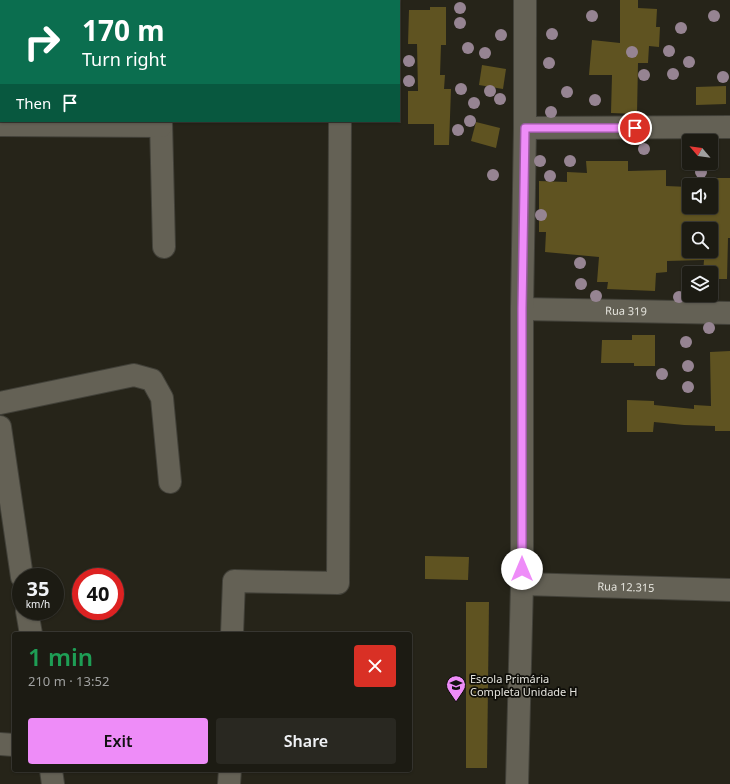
<!DOCTYPE html>
<html lang="en">
<head>
<meta charset="utf-8">
<style>
  body { margin:0; font-family:"Noto Sans",sans-serif; background:#292821; color:#f1f3f6; height:100vh; display:flex; flex-direction:column; font-size:15px; white-space:nowrap }
  * { box-sizing:border-box; margin:0 }
  p { font-size:13px; color:#a0a1a0 }
  .icon { flex:none; width:22px; height:22px; fill:none; stroke:currentColor; stroke-width:2; stroke-linecap:round; stroke-linejoin:round }
  .map { position:relative; flex:1; overflow:hidden }
  .details { position:absolute; left:12px; top:632px; width:400px; height:140px; display:flex; flex-direction:column; background:#1c1b13; border-radius:4px; box-shadow:0 1px 3px #0004,0 0 0 1px #3a3933 }
  .details>* { flex:none }
  .banner { position:absolute; left:0px; top:0px; width:400px; height:122px; box-shadow:0 1px 3px #0004,0 0 0 1px #3a3933; background:#0b6e4f; color:#fff; overflow:hidden }
  .needle { width:26px; rotate:299deg }
  .fabs { position:absolute; left:682px; top:134px; display:grid; gap:8px }
  .fabs a { display:grid; place-items:center; width:36px; height:36px; border-radius:4px; background:#1c1b13; box-shadow:0 1px 3px #0004,0 0 0 1px #3a3933; font-size:20px }
  .speed { position:absolute; left:12px; top:568px; display:flex; gap:8px; font-size:20px; font-weight:700; text-align:center }
  .speed>* { display:grid; place-content:center; width:52px; height:52px; border-radius:50%; background:#1c1b13; box-shadow:0 1px 3px #0004,0 0 0 1px #3a3933; line-height:1 }
  .speed small { font-size:10px; font-weight:400 }
  .speed .limit { border:6px solid #d22; background:#fff; color:#111 }
  .pin { position:absolute; display:grid; place-items:center; width:34px; height:34px; color:#fff; margin:-17px; border:2px solid #fff; border-radius:50%; box-shadow:0 1px 4px #0007 }
  .me { position:absolute; width:44px; margin:-22px; rotate:0deg; stroke-linejoin:round; filter:drop-shadow(0 0 3px #0008) }
  .turn { display:flex; align-items:center; gap:14px; height:84px; padding:0 16px; font-size:18px }
  .turn .icon { width:52px; height:52px; stroke-width:2.5 }
  .turn b { display:block; font-size:28px; line-height:34px }
  .then { display:flex; align-items:center; height:38px; padding:0 16px; background:#0003; gap:8px; font-size:15px }
  .round { display:grid; place-items:center; flex:none; width:42px; height:42px; border-radius:4px; background:#292821 }
  .headline { display:flex; align-items:center; justify-content:space-between; height:68px; padding:0 16px }
  h1 { font-size:24px; font-weight:600; line-height:30px; color:#1e9e55 }
  .primary-button { display:flex; gap:8px; margin-top:auto; padding:8px 16px }
  .primary-button a { flex:1; height:46px; border-radius:4px; background:#ee8cf8; color:#111; font-size:16px; font-weight:600; line-height:46px; text-align:center }
  .primary-button a+a { background:#292821; color:#f1f3f6 }
  .map>svg:first-child { display:block }
  .building { fill:#5f5321; fill-rule:evenodd }
  .lines { fill:none; stroke-linecap:round; stroke-linejoin:round }
  .minor-casing { stroke:#424139; stroke-width:24 }
  .minor { stroke:#646155; stroke-width:22 }
  .tree { fill:#968492 }
  .route-casing { stroke:#9b5ba1; stroke-width:10 }
  .route { stroke:#ee8cf8; stroke-width:7 }
  .labels { text-anchor:middle; stroke-width:3.5; stroke-linejoin:round; paint-order:stroke }
  .street-label { font-size:11px; fill:#e5e4dd; stroke:#0e0d08 }
  .poi-label { font-size:11px; fill:#e5e4dd; stroke:#0e0d08; text-anchor:start }
</style>
</head>
<body>
<div class="map">
<svg width="730" height="784" viewBox="0 0 730 784">
  <rect width="100%" height="100%" fill="#262419"/>
  <!-- building -->
  <g class="building">
    <path d="M 620,0 L 638,0 L 638,8 L 657,9 L 656,27 L 660,27 L 659,47 L 649,46 L 648,63 L 638,63 L 637,114 L 611,113 L 612,75 L 589,75 L 592,40 L 620,43 Z"/>
    <path d="M 430,7 L 446,7 L 446,45 L 441,45 L 440,75 L 445,75 L 444,89 L 451,89 L 449,145 L 434,145 L 434,124 L 408,124 L 408,91 L 418,91 L 417,44 L 408,44 L 409,10 L 430,10 Z"/>
    <path d="M 482,65 L 506,69 L 503,89 L 479,85 Z"/>
    <path d="M 726,86 L 726,104 L 696,105 L 696,87 Z"/>
    <path d="M 476,122 L 500,128 L 496,148 L 471,141 Z"/>
    <path d="M 586,161 L 628,161 L 628,171 L 666,170 L 666,186 L 689,187 L 689,207 L 711,207 L 711,185 L 696,185 L 696,178 L 730,178 L 730,238 L 728,238 L 727,279 L 711,279 L 711,273 L 703,273 L 704,260 L 667,261 L 667,272 L 656,273 L 655,291 L 607,289 L 608,282 L 597,282 L 599,257 L 545,252 L 546,232 L 539,232 L 539,181 L 567,182 L 567,172 L 587,173 ZM 689,229 L 711,229 L 711,251 L 689,251 Z"/>
    <path d="M 632,335 L 655,335 L 655,366 L 634,366 L 634,363 L 601,363 L 602,340 L 632,340 Z"/>
    <path d="M 730,351 L 730,431 L 715,431 L 715,426 L 684,425 L 654,422 L 653,432 L 627,432 L 627,400 L 654,401 L 654,405 L 694,409 L 694,405 L 711,406 L 710,352 Z"/>
    <path d="M 425,556 L 469,557 L 468,580 L 425,579 Z"/>
    <path d="M 466,602 L 489,602 L 487,768 L 466,768 Z"/>
  </g>
  <g class="lines">
    <defs>
      <g id="minor">
        <path d="M 161,0 L 161,1"/>
        <path d="M 340,1 L 340,0"/>
        <path d="M 161,121 L 164,247"/>
        <path d="M 0,125 L 161,126"/>
        <path d="M 525,128 L 730,127"/>
        <path id="s1" d="M 522,309 L 730,313"/>
        <path d="M 0,403 L 134,375 L 152,380 L 162,398 L 170,482"/>
        <path d="M 0,427 L 22,577"/>
        <path id="s2" d="M 522,584 L 730,590"/>
        <path d="M 27,611 L 31,634"/>
        <path d="M 232,634 L 234,581 L 338,583 L 340,121"/>
        <path d="M 0,744 L 14,745"/>
        <path d="M 51,770 L 53,784"/>
        <path d="M 229,784 L 230,770"/>
        <path d="M 517,784 L 522,584 L 522,309 L 525,128 L 525,0"/>
      </g>
    </defs>
    <!-- minor casing -->
    <use href="#minor" class="minor-casing"/>
    <!-- minor -->
    <use href="#minor" class="minor"/>
  </g>
  <!-- trees -->
  <g class="tree">
    <circle cx="460" cy="8" r="6"/>
    <circle cx="592" cy="16" r="6"/>
    <circle cx="714" cy="16" r="6"/>
    <circle cx="460" cy="23" r="6"/>
    <circle cx="681" cy="28" r="6"/>
    <circle cx="552" cy="34" r="6"/>
    <circle cx="501" cy="35" r="6"/>
    <circle cx="468" cy="48" r="6"/>
    <circle cx="669" cy="51" r="6"/>
    <circle cx="632" cy="52" r="6"/>
    <circle cx="485" cy="53" r="6"/>
    <circle cx="409" cy="61" r="6"/>
    <circle cx="689" cy="62" r="6"/>
    <circle cx="549" cy="63" r="6"/>
    <circle cx="673" cy="74" r="6"/>
    <circle cx="644" cy="75" r="6"/>
    <circle cx="723" cy="77" r="6"/>
    <circle cx="409" cy="81" r="6"/>
    <circle cx="461" cy="89" r="6"/>
    <circle cx="490" cy="91" r="6"/>
    <circle cx="567" cy="92" r="6"/>
    <circle cx="500" cy="99" r="6"/>
    <circle cx="595" cy="100" r="6"/>
    <circle cx="474" cy="103" r="6"/>
    <circle cx="551" cy="112" r="6"/>
    <circle cx="470" cy="121" r="6"/>
    <circle cx="458" cy="130" r="6"/>
    <circle cx="644" cy="149" r="6"/>
    <circle cx="540" cy="161" r="6"/>
    <circle cx="570" cy="161" r="6"/>
    <circle cx="701" cy="172" r="6"/>
    <circle cx="493" cy="175" r="6"/>
    <circle cx="550" cy="176" r="6"/>
    <circle cx="541" cy="215" r="6"/>
    <circle cx="580" cy="263" r="6"/>
    <circle cx="581" cy="284" r="6"/>
    <circle cx="596" cy="296" r="6"/>
    <circle cx="679" cy="297" r="6"/>
    <circle cx="709" cy="328" r="6"/>
    <circle cx="686" cy="342" r="6"/>
    <circle cx="688" cy="366" r="6"/>
    <circle cx="662" cy="374" r="6"/>
    <circle cx="688" cy="387" r="6"/>
  </g>
  <g class="lines">
    <defs>
      <path id="route" d="M 522,569 L 522,309 L 525,128 L 635,128"/>
    </defs>
    <!-- route casing -->
    <use href="#route" class="route-casing"/>
    <!-- route -->
    <use href="#route" class="route"/>
  </g>
  <!-- icons -->
  <defs>
    <symbol id="school-pin" viewBox="-11 -11 22 30"><path d="M0 17L-7.5 6A9.5 9.5 0 1 1 7.5 6Z" fill="#ee8cf8" stroke="#0e0d08"/><path d="M0-5L7-2L0 1L-7-2ZM-4 1L0 2.5L4 1V4Q0 6-4 4Z" fill="#111"/></symbol>
  </defs>
  <g fill-rule="evenodd">
    <use href="#school-pin" x="445" y="674" width="22" height="30"/>
  </g>
  <g class="labels">
    <!-- street labels -->
    <g class="street-label">
      <text dy="4" stroke="none"><textPath href="#s1" startOffset="104">Rua 319</textPath></text>
      <text dy="4" stroke="none"><textPath href="#s2" startOffset="104">Rua 12.315</textPath></text>
    </g>
    <!-- poi labels -->
    <g class="poi-label">
      <text x="470" y="683">Escola Primária<tspan x="470" dy="13">Completa Unidade H</tspan></text>
    </g>
  </g>
</svg>
<div class="fabs">
<a><svg class="needle" viewBox="-14 -14 28 28"><path d="M0-13l5 13h-10z" fill="#e53935"/><path d="M0 13l5-13h-10z" fill="#a0a1a0"/></svg></a>
<a><svg class="icon" aria-label="sound" viewBox="0 0 24 24"><path d="M4 9h4l5-4v14l-5-4H4zM17 9q2 3 0 6"/></svg></a>
<a><svg class="icon" aria-label="search" viewBox="0 0 24 24"><circle cx="10" cy="10" r="6"/><path d="M15 15l6 6"/></svg></a>
<a><svg class="icon" aria-label="layers" viewBox="0 0 24 24"><path d="M12 4l9 5-9 5-9-5zM3 14l9 5 9-5"/></svg></a>
</div>
<div class="speed"><div>35<small>km/h</small></div><div class="limit">40</div></div>
<div class="pin" style="left:635px;top:128px;background:#d93025"><svg class="icon" aria-label="arrive" viewBox="0 0 24 24"><path d="M6 21V4h12l-3 4 3 4H6"/></svg></div>
<svg class="me" style="left:522px;top:569px" viewBox="-20 -20 40 40"><circle r="19" fill="#fff"/><path d="M0-13L10 11 0 6-10 11z" fill="#ee8cf8"/></svg>
<div class="banner">
<div class="turn"><svg class="icon" aria-label="right" viewBox="0 0 24 24"><path d="M7 20v-9h11M14 6l5 5-5 5"/></svg><div><b>170 m</b>Turn right</div></div>
<div class="then">Then<svg class="icon" aria-label="arrive" viewBox="0 0 24 24"><path d="M6 21V4h12l-3 4 3 4H6"/></svg></div>
</div>
<section class="details">
<div class="headline"><div><h1>1 min</h1><p>210 m · 13:52</p></div><a class="round" style="background:#d93025;color:#fff"><svg class="icon" aria-label="close" viewBox="0 0 24 24"><path d="M6 6l12 12M18 6L6 18"/></svg></a></div>
<div class="primary-button"><a>Exit</a><a>Share</a></div>
</section>
</div>
</body>
</html>
